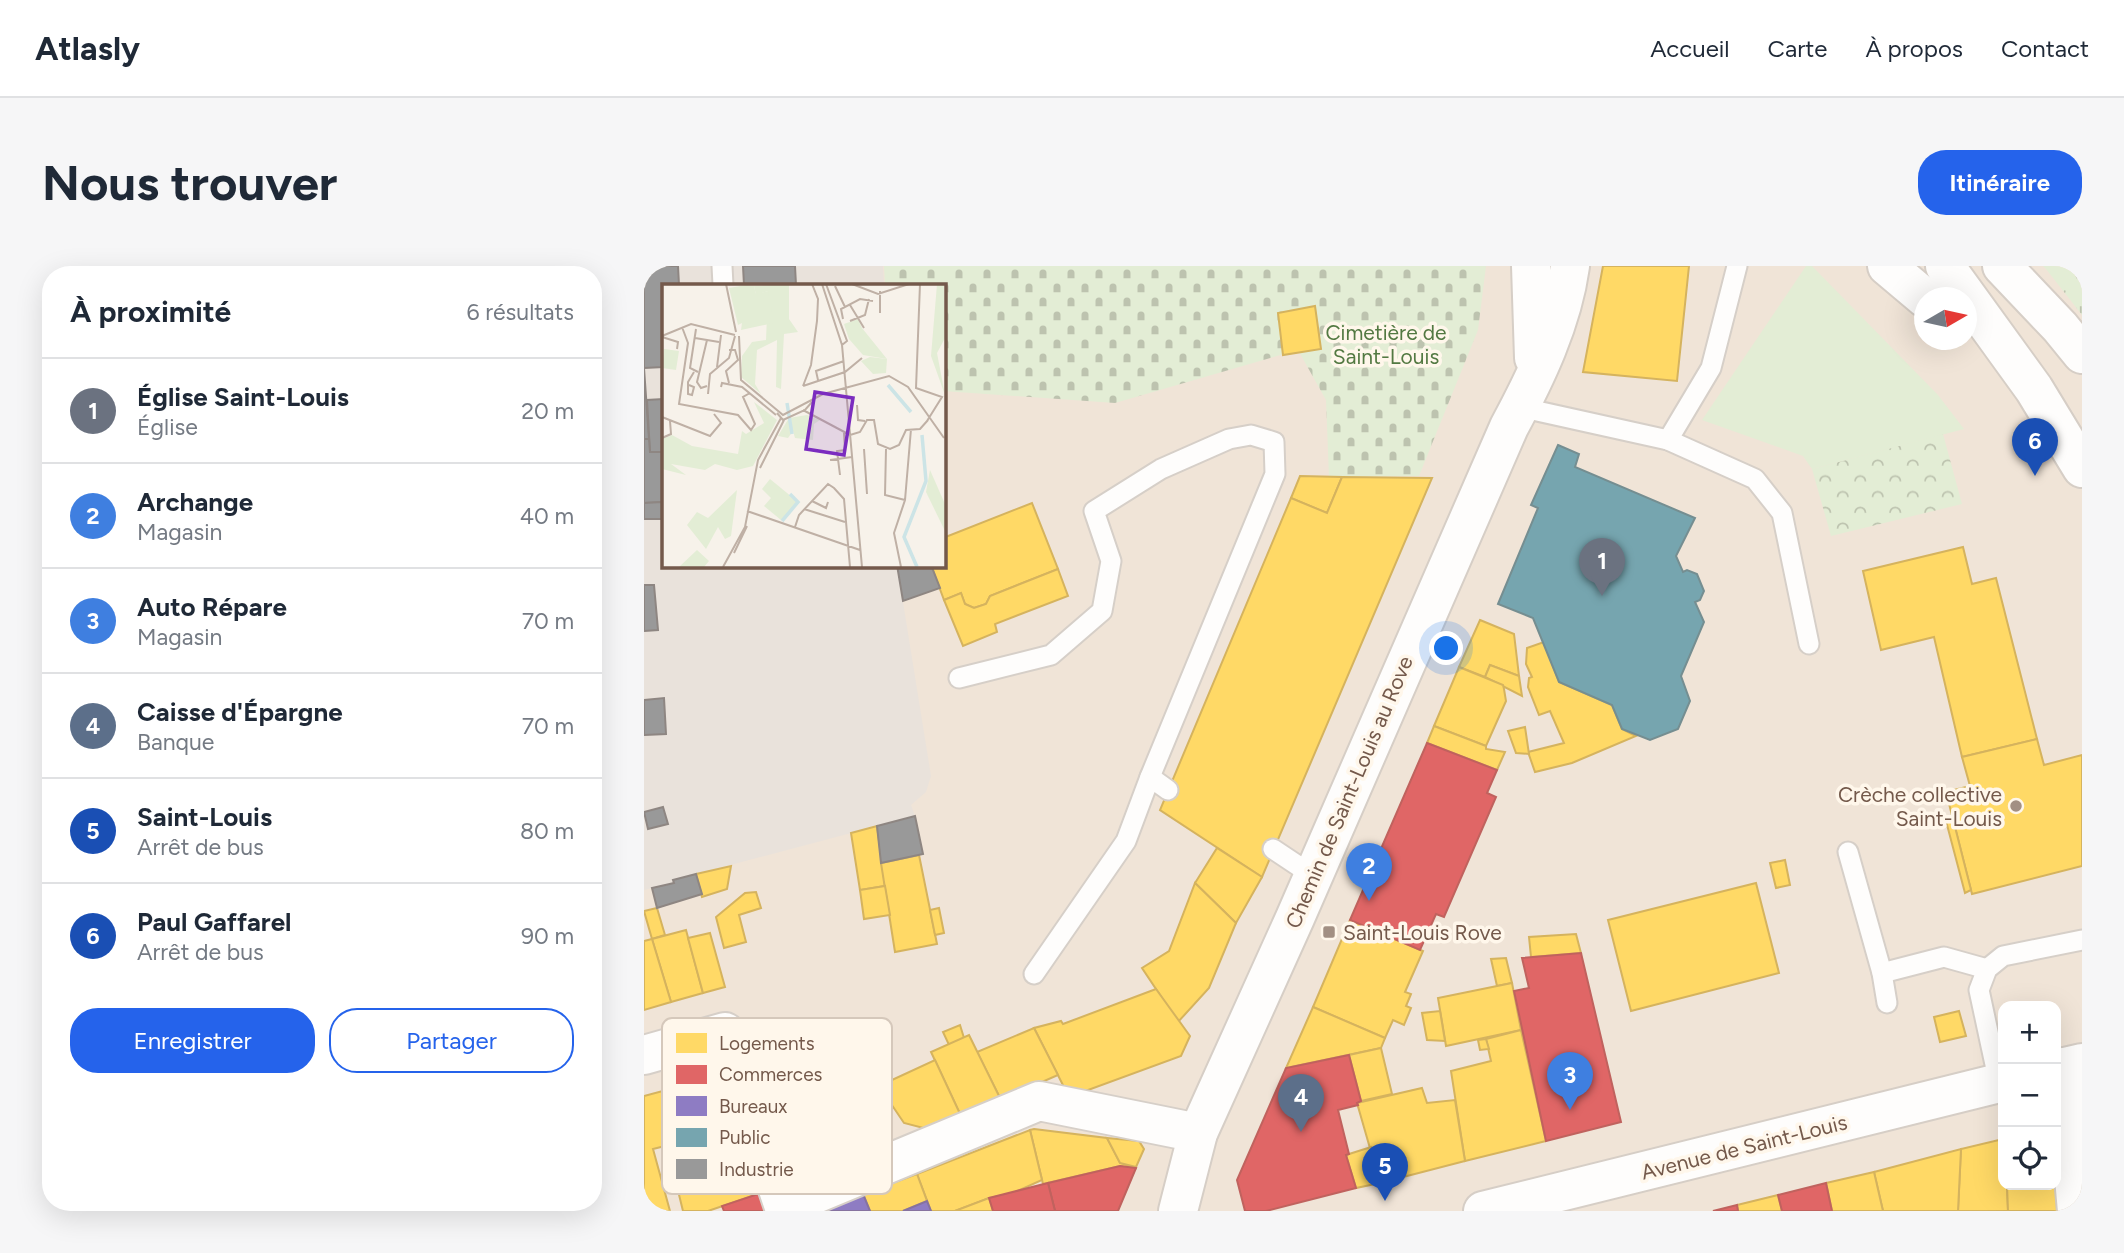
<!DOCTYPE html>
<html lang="fr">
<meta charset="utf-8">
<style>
:root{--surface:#fff;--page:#f6f6f7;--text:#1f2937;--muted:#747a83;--line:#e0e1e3;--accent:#2563eb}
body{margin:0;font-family:Figtree,sans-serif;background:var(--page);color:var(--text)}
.controls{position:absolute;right:21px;bottom:21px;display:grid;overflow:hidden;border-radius:14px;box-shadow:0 7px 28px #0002}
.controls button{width:63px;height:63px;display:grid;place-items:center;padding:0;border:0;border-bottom:2px solid var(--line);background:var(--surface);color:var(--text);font:35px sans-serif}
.compass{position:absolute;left:1270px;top:21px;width:63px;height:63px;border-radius:50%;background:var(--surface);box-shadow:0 7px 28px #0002;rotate:81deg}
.you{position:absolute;left:803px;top:383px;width:24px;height:24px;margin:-18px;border:5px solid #fff;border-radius:50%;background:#1a73e8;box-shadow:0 0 0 10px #1a73e833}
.badge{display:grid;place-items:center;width:46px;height:46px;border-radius:50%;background:var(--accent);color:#fff;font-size:23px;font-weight:700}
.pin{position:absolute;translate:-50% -58px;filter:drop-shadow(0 2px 4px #0008)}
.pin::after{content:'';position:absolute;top:37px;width:24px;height:21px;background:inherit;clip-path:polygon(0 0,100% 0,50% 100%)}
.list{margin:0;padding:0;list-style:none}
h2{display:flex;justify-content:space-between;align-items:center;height:91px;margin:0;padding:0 28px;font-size:30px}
h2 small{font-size:23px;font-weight:400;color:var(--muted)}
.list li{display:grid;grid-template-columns:46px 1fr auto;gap:21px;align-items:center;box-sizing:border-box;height:105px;padding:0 28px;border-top:2px solid var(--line)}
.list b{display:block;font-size:26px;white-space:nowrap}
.list p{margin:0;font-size:23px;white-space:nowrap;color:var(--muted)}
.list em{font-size:23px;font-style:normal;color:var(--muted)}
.actions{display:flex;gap:14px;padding:21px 28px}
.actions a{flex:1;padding:16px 0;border:2px solid var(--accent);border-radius:28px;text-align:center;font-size:24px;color:var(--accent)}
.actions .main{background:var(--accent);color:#fff}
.icon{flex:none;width:38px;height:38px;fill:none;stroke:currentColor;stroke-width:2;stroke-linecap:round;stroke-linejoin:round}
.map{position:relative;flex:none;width:1438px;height:945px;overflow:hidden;border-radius:28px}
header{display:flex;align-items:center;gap:42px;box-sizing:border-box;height:98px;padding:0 35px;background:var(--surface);border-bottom:2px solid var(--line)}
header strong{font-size:33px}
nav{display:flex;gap:38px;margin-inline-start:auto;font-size:24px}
.intro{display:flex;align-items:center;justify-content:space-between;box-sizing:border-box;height:168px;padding:0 42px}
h1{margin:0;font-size:49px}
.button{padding:18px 32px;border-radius:28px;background:var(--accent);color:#fff;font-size:24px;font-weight:700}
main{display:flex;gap:42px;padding:0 42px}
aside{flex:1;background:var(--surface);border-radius:28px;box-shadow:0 7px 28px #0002}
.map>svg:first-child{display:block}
</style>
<header>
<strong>Atlasly</strong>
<nav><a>Accueil</a><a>Carte</a><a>À propos</a><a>Contact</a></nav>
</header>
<div class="intro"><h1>Nous trouver</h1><a class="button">Itinéraire</a></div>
<main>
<aside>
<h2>À proximité<small>6 résultats</small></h2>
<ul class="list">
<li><span class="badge" style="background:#6b7280">1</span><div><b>Église Saint-Louis</b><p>Église</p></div><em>20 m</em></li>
<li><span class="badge" style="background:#3f7fe0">2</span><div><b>Archange</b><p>Magasin</p></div><em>40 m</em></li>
<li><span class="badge" style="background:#3f7fe0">3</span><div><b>Auto Répare</b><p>Magasin</p></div><em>70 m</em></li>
<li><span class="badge" style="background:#5c6f8a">4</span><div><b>Caisse d'Épargne</b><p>Banque</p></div><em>70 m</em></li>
<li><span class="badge" style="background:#1a4fb4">5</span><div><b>Saint-Louis</b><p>Arrêt de bus</p></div><em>80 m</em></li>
<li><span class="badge" style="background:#1a4fb4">6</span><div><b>Paul Gaffarel</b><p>Arrêt de bus</p></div><em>90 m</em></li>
</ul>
<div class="actions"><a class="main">Enregistrer</a><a>Partager</a></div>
</aside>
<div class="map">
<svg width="1438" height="945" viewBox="0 0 1438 945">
<defs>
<pattern id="grass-tufts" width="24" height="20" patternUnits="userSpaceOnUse" patternTransform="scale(1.75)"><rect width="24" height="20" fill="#e3edd5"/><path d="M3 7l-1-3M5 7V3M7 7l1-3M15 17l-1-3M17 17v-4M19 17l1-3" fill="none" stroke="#bdc3af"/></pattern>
<pattern id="cemetery-stones" width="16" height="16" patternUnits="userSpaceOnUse" patternTransform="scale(1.75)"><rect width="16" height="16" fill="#e3edd5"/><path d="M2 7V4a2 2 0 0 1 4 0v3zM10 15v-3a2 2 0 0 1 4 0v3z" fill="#bdc3af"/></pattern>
<pattern id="park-crowns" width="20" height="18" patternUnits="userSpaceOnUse" patternTransform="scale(1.75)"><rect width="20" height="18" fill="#e3edd5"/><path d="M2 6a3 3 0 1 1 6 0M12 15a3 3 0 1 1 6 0" fill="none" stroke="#bdc3af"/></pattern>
</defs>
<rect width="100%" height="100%" fill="#f7f2ea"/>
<path fill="#f0e4d7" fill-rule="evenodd" d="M0 0H1438V945H0ZM19 19H299V299H19ZM1280 32H1322V74H1280ZM1359 740H1412V919H1359Z"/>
<path fill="#e9e2db" d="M0 0H239L240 19H19V299H253L287 510 282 526 267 539 271 550 30 614V617L0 624Z"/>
<path fill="url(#grass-tufts)" d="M1399 0H1438V49L1402 3Z"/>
<path fill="url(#cemetery-stones)" d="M240 0H842L834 64 775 210 685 211 682 134 654 84 471 137 299 125V19H241Z"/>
<path fill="url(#park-crowns)" d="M1299 168 1318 238 1187 270 1168 203Z"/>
<path fill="#e3edd5" d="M1162 0H1168L1294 129 1320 163 1168 203 1159 190 1058 154Z"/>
<g fill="#ffd966" stroke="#d5b35e" stroke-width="2">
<path d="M959 0H1045L1033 115 939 106Z"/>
<path d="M671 40 677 83 639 89 634 47Z"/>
<path d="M656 210 698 211 683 247 647 232Z"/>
<path d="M698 211 788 212 618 611 516 544 647 232 683 247Z"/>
<path d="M388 237 414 303 346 330 342 338 330 342 321 338 317 327 300 334 287 299H299V276L301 275 299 272Z"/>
<path d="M1319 281 1328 318 1352 312 1393 473 1318 491 1290 371 1237 384 1219 305Z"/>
<path d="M414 303 424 330 351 358 353 366 319 380 300 334 317 327 321 338 330 342 342 338 346 330Z"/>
<path d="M836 354 870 368 875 410 846 399 841 411 815 401Z"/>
<path d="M900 376 915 416 968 439 978 463 992 470 928 497 891 506 884 486 920 477 906 445 895 449 884 421 885 412 888 411 882 398 883 382Z"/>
<path d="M846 399 875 410 878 430 841 411Z"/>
<path d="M815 401 859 419 860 423 862 435 842 480 790 460Z"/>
<path d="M790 460 842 480V483L861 486 853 504 783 477Z"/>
<path d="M881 461 885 488 872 487 864 465Z"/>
<path d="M1393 473 1400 499 1438 489V600L1328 628 1302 526 1326 520 1318 491Z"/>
<path d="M1309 553 1327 624 1321 627 1302 555Z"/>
<path d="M233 560 241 620 216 624 207 567Z"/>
<path d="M573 582 618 611 592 657 551 617Z"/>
<path d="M275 589 293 678 251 686 237 597Z"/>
<path d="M1141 594 1146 619 1132 622 1126 597Z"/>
<path d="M87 600 83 623 58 631 52 608Z"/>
<path d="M551 617 592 657 565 722 534 756 498 702 525 685Z"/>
<path d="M1112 617 1135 707 987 745 964 654Z"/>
<path d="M241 620 246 649 220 653 216 624Z"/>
<path d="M112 626 117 642 95 649 102 676 80 682 72 651 101 627Z"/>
<path d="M13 642 21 669 8 673 0 645Z"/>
<path d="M295 642 300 667 291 669 286 644Z"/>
<path d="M706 654 779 685 761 726 767 728 762 740 767 742 760 759 749 754 741 772 669 741Z"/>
<path d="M42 664 59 727 27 736 8 673Z"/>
<path d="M66 667 81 721 59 727 44 672Z"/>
<path d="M932 668 937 687 887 691 885 671Z"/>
<path d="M8 673 27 736 0 744V675Z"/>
<path d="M862 692 868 717 853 720 847 693Z"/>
<path d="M868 717 877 764 802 780 794 732Z"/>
<path d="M512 723 546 770 537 790 425 831 390 762 417 755 419 758Z"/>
<path d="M669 741 741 772 737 782 642 802Z"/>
<path d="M796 745 801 775 783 774 778 747Z"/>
<path d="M1315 745 1322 770 1296 776 1290 751Z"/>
<path d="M316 759 320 772 305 779 299 766Z"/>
<path d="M390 762 414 809 357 834 333 786Z"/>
<path d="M877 764 902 875 821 895 807 805 847 795 842 773Z"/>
<path d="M325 769 357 834 317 850 287 786Z"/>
<path d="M842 773 845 783 836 784 834 774Z"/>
<path d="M737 782 748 828 717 835 705 789Z"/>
<path d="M291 794 317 850 287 864 260 857 235 820Z"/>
<path d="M82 808 98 864 43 881 41 875 9 883 26 945H0V830Z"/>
<path d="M778 822 783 837 811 834 821 895 736 917 713 837Z"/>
<path d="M390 863 463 872 476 897 492 901V902L476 900 399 918 386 864Z"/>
<path d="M386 864 398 914 369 927 345 932 311 945H287L273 908Z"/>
<path d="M463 872 495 875 500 883 492 901 476 897Z"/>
<path d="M1359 873V919H1363L1364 945H1314L1317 883Z"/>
<path d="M102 879 117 927 64 945H39L26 892Z"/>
<path d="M727 881 736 917 712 922 702 889Z"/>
<path d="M1317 883 1314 945H1239L1230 906Z"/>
<path d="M1230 906 1239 945H1188L1182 917Z"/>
<path d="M273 908 283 935 259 945H226L219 928Z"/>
<path d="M1412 916 1413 945H1364L1363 919H1412Z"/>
<path d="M1134 929 1138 945H1094L1093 939Z"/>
<path d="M345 932 349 945H311Z"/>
</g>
<g fill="#e06666" stroke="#c0625e" stroke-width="2">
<path d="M783 477 853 504 843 527 852 531 800 651 792 648 776 684 706 654Z"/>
<path d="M937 687 977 856 902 875 870 725 885 722 878 692Z"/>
<path d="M705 789 717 835 713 837 714 839 694 844 705 888 702 889 712 922 622 945H601L593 914 642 802Z"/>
<path d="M476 900 492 902 474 945H411L404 917Z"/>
<path d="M404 917 411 945H349L345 932Z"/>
<path d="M1182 917 1188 945H1138L1134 929Z"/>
<path d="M117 927 123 945H80L78 940Z"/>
<path d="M1093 939 1094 945H1069Z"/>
</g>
<g fill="#8e7cc3" stroke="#86729f" stroke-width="2">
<path d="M219 928 226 945H184L182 942Z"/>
<path d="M283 935 287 945H259Z"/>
</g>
<path fill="#76a5af" stroke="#758e91" stroke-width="2" d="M914 179 935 188 931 201 1051 252 1032 290 1039 306 1043 304 1053 308 1060 325 1056 334 1051 336 1060 356 1037 410 1046 435 1034 463 1006 474 978 463 968 439 915 416 889 352 854 338 894 242 887 239Z"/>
<g fill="#999" stroke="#8e8682" stroke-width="2">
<path d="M0 0H34L35 19H19V101L0 102Z"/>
<path d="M99 0H151L152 19H100Z"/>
<path d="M0 102 5 173H0Z"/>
<path d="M19 133V186H6L3 134Z"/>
<path d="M0 173H5L6 186H19V247L18 236 0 237Z"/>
<path d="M18 236 19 253H0V237Z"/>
<path d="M253 299H287L296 322 259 335Z"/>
<path d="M0 319H10L14 364 0 365Z"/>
<path d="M20 432 22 468 0 469V434Z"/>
<path d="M19 541 24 558 4 563 0 546Z"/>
<path d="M271 550 279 588 237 597 233 560Z"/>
<path d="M52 608 58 628 13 642 8 622 30 617 29 614Z"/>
</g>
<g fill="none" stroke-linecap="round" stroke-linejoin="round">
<defs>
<g id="lane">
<path d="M78 0 79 19"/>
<path d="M875 141 1024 174 1111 213 1138 247 1165 378"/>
<path d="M1024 174 1067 102 1093 0"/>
<path d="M315 412 407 389 458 345 467 295 450 245 517 203 585 173 607 169 630 176 631 208 506 511"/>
<path d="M629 583 668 609"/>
<path d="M1204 586 1238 707 1243 737"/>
<path d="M1238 707 1300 691 1343 703"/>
<path d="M390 708 482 575 506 511 524 524"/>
<path d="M1355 817 1335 724 1343 703 1359 690 1438 674"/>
</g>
<g id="street">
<path d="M0 789 81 766 140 941 395 835 554 867"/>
<path d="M1420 801 1433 945"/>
</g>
<g id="secondary">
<path d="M887 0 890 92"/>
<path d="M1243 0 1281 32"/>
<path d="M1301 0 1390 123 1438 202"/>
<path d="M1358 0 1416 61 1438 88"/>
<path d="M1412 803 1438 797"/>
<path d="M534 945 554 867 651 652 865 161C892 111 918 57 926 0"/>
<path d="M839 945 1359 816"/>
</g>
</defs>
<use href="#lane" stroke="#d6cfc8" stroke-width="23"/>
<use href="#street" stroke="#d6cfc8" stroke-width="42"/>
<use href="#secondary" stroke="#d6cec6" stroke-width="42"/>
<use href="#lane" stroke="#fefdfc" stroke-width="19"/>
<use href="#street" stroke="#fefdfc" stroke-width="38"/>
<use href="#secondary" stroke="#fefdfc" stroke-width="38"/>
</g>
<g fill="#a28f83" stroke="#fff7eb" stroke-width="2.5">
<circle cx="1372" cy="540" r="7"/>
<rect x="678" y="659" width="14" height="14" rx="3.5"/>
</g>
<g text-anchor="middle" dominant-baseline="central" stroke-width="7" stroke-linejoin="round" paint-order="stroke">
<g font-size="21" fill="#537942" stroke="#fff7eb">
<text x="742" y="66">Cimetière de<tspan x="742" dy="24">Saint-Louis</tspan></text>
</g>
<g font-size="21" fill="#74594b" stroke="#fff7eb">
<text transform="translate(705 526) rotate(-67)">Chemin de Saint-Louis au Rove</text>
<text transform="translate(1100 881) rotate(-14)">Avenue de Saint-Louis</text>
</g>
<g font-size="21" fill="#74594b" stroke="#fff7eb" text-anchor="end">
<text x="1358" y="528">Crèche collective<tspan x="1358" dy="24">Saint-Louis</tspan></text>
<text x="699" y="666" text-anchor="start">Saint-Louis Rove</text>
</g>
</g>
<g transform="translate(18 18)">
<rect width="284" height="284" fill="#f7f2ea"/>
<path d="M127 0V35L136 48 122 50 119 105 114 103 115 56 95 66 93 100 99 110 79 93 80 72 90 58 104 56 106 7 94 11 92 2ZM208 73 225 75 224 89 211 90 199 77Z" fill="#e3edd5"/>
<path d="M275 0H282L283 54 275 69 283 111 269 72ZM196 35 200 44 225 75 201 71 187 55 182 40ZM35 266 47 277 42 283H17Z" fill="#e3edd5"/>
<path d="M145 131 158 136 152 140 151 156 133 154 131 147 126 154 116 152 127 134Z" fill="#e3edd5"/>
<path d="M92 118 115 136 91 182 75 186 53 180 43 186 9 180 24 191 0 185V155L10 151 30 162 76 170 80 147 84 150 102 139Z" fill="#e3edd5"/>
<path d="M268 186 283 220V247L264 208Z" fill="#e3edd5"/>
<path d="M84 1 92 2 94 10 106 7 112 39 79 46 80 39 76 41 67 4ZM2 65 17 67 14 86 0 84ZM108 195 136 218 119 236 102 222 109 214 100 205ZM75 206 69 252 63 255 56 243 44 265 25 241 35 228 46 234Z" fill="#e3edd5"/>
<path fill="none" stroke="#cce4e6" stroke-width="3.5" d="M226 101 249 128M125 119 130 150M120 237 136 218 128 210M255 283 242 253 264 197 260 151"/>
<path fill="none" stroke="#bfb0a5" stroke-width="2" d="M64 0 74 48M160 0 180 61 200 283M164 0 185 57 180 61M190 0 216 10 247 0M258 0 254 104 280 113 265 137M173 2 183 23M218 7V29M188 21 202 44M181 35 179 25 198 15 211 17M188 37 203 31 207 15M20 43 26 59 17 120 76 131 89 146 93 140 81 113 88 109M34 45 28 84 36 88M0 52 29 40 73 51M77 52 79 96 121 131 161 110 227 92 246 103 282 154M0 53 16 58 15 65M33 54 57 58M67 66H73L76 76 64 87 67 99M55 83 59 51M156 96 154 87 182 77M27 101 32 103 30 111 26 110V98L32 88M45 102 39 104 35 98 45 56M141 102 149 81 155 37 156 15 150 0M141 102 183 88 200 74M59 103 60 99 80 103 114 131M46 110 48 90 67 74 73 52M195 121 196 136 203 137M141 126 188 151M115 129 121 136 143 126 150 118M0 133 48 152 59 139 52 130M188 151 198 148 205 136H212L216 160 228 165 237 161 244 146 258 145 266 136M0 154 9 150 8 137M202 165 205 210M224 165 223 211 243 216M168 176 190 173M98 184 122 136M178 191 175 167 183 166 182 149M150 217 164 224 166 218M142 225 183 238M85 227 198 266M133 243 137 231 166 200 172 204 182 215 188 283M72 269 85 242M61 283 83 243 96 176 119 134M239 283 232 249 243 216 249 145"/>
<path fill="#7b2cbf" fill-opacity="0.15" stroke="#7b2cbf" stroke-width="3.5" d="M153 108 191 114 182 171 144 165Z"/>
<rect width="284" height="284" fill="none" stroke="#74594b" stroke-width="3.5"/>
</g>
<rect x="18" y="752" width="230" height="176" rx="10" fill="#fff7eb" stroke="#d5c8bb" stroke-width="2"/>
<rect x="32" y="767" width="31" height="20" fill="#ffd966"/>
<rect x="32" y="799" width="31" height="19" fill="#e06666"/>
<rect x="32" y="830" width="31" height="20" fill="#8e7cc3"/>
<rect x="32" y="862" width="31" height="19" fill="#76a5af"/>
<rect x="32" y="893" width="31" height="20" fill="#999"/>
<g font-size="19" fill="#74594b">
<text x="75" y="784">Logements</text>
<text x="75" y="815">Commerces</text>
<text x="75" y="847">Bureaux</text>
<text x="75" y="878">Public</text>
<text x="75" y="910">Industrie</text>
</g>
</svg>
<div class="controls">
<button>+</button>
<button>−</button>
<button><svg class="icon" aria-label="locate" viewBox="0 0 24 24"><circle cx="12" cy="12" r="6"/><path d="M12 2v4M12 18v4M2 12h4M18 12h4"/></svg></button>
</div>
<svg class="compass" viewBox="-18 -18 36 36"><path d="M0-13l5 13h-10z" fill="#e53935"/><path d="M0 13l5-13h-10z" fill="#747a83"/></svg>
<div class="you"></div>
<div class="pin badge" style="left:958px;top:330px;background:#6b7280">1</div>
<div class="pin badge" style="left:725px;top:635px;background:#3f7fe0">2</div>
<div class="pin badge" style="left:926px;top:844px;background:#3f7fe0">3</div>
<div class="pin badge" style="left:657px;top:866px;background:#5c6f8a">4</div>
<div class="pin badge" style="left:741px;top:935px;background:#1a4fb4">5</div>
<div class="pin badge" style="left:1391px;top:210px;background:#1a4fb4">6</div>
</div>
</main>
